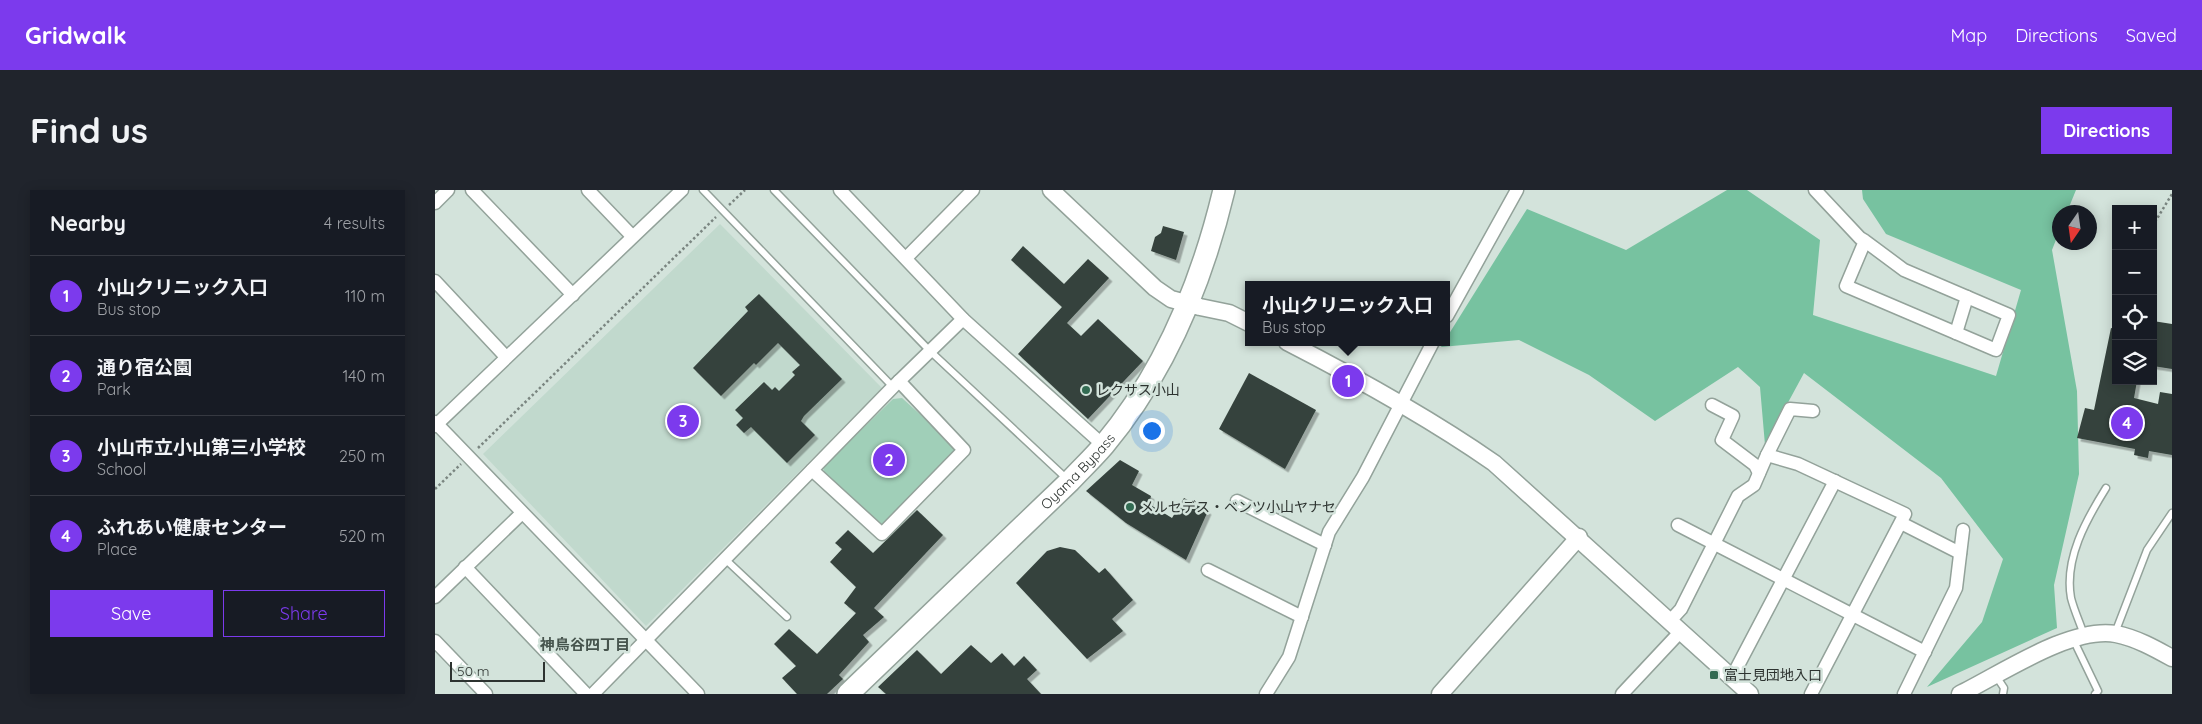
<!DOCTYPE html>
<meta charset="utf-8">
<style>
:root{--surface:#171b24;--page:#20242c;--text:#f1f3f6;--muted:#9ea1a6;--line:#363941;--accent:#7c3aed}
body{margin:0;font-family:Quicksand,"Noto Sans JP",sans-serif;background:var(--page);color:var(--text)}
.controls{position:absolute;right:15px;top:15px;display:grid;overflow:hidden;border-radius:0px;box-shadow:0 2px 12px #0003}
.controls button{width:45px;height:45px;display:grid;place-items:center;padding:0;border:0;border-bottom:1px solid var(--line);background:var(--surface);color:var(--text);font:25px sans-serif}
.compass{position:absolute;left:1617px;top:15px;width:45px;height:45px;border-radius:50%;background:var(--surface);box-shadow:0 2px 12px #0003;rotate:193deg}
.scale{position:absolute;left:15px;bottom:12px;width:95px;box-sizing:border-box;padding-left:5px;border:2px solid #2d3330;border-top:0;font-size:14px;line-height:18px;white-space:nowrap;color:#2d3330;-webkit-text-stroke:4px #d3e3db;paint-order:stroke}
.you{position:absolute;left:716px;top:240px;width:18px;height:18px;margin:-12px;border:4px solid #fff;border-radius:50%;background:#1a73e8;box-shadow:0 0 0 8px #1a73e833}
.badge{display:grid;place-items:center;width:32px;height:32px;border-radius:50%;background:var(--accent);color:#fff;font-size:16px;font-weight:700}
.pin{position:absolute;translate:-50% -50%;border:2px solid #fff;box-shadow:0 1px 5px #0006}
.popup{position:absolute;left:810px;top:91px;width:205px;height:65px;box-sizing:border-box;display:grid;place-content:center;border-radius:0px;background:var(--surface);filter:drop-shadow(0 1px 4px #0005);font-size:16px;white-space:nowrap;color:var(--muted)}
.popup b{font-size:19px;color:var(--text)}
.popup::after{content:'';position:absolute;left:50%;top:100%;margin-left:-10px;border:10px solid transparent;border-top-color:var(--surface)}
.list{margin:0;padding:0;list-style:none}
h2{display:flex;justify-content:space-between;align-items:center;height:65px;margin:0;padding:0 20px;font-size:21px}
h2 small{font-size:16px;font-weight:400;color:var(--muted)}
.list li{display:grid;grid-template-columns:32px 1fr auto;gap:15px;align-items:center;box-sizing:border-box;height:80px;padding:0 20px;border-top:1px solid var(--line)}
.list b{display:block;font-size:19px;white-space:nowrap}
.list p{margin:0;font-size:16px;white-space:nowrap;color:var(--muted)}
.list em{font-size:16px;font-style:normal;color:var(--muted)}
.actions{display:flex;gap:10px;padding:15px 20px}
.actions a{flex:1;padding:11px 0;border:1px solid var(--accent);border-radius:0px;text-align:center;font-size:18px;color:var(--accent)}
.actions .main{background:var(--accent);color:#fff}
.icon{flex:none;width:28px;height:28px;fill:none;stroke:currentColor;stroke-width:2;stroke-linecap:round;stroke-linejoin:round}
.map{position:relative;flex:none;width:1737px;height:504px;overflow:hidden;border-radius:0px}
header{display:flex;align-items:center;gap:30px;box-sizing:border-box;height:70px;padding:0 25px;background:var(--accent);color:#fff}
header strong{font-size:24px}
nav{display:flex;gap:28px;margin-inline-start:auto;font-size:18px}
.intro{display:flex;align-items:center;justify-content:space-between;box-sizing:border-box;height:120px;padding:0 30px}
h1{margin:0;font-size:35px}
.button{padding:12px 22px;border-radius:0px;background:var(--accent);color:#fff;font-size:18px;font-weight:700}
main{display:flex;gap:30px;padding:0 30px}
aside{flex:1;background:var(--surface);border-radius:0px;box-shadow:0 2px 12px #0003}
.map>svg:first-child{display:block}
</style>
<header>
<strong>Gridwalk</strong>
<nav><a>Map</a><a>Directions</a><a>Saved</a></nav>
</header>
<div class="intro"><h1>Find us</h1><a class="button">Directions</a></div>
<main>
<aside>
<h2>Nearby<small>4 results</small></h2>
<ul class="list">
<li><span class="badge">1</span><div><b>小山クリニック入口</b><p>Bus stop</p></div><em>110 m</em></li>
<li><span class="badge">2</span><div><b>通り宿公園</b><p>Park</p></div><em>140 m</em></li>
<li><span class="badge">3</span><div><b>小山市立小山第三小学校</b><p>School</p></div><em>250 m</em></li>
<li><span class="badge">4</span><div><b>ふれあい健康センター</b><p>Place</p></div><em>520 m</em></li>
</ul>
<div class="actions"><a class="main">Save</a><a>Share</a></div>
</aside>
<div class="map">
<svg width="1737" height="504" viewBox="0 0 1737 504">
<defs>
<filter id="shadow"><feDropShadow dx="3.5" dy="3.5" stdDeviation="0" flood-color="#0004"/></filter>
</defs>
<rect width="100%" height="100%" fill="#d3e3db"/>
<path fill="#c1d9cd" d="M285 34 447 198 211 436 48 264Z"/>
<path fill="#a0cfb8" d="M467 208 519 255V263L451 336 443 337 390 288 388 277 458 209Z"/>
<path fill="#77c2a0" d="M1292 0H1312L1385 50 1378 125 1561 186 1586 100 1451 44 1428 9 1427 0H1641L1632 22H1624V42L1617 60 1642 201 1644 284 1619 395 1622 438 1492 497 1547 432 1568 369 1506 288 1369 183 1330 255 1325 197 1303 177 1220 231 1154 185 1084 150 1006 157 1009 152H1012V147L1092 19 1191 60Z"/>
<g fill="#36433d" filter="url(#shadow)">
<path d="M728 36 749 42 741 70 716 61 720 47 726 43Z"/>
<path d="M588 56 629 94 653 69 674 88 632 133 646 146 663 129 708 171 653 229 583 164 627 117 576 70Z"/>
<path d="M324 104 407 189 369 226 366 231 380 245 352 273 316 237 309 243 301 235 308 228 300 220 329 192 337 200 340 197 344 201 360 185 357 182 365 175 343 153 321 175 319 173 286 206 258 178 313 121 310 117Z"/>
<path d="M1718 131 1737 134V179L1718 176Z"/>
<path d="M1676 138 1681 139V191H1702L1699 208 1723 214 1725 202 1737 204V265L1714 261 1713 268 1699 265 1700 259 1642 248 1650 218 1659 220Z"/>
<path d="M814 183 881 220 850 279 784 239Z"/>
<path d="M685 270 704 281 697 295 716 306 714 314 737 328 749 308 773 321 751 370 691 333 651 301Z"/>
<path d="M482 320 508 345 439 418 449 427 428 445 434 452 404 485 408 489 392 504H362L347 488 361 476 339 454 354 439 382 464 421 423 409 413 421 397 395 372 407 359 400 353 413 340 438 363Z"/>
<path d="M625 357 640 360 664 383 670 378 698 410 677 429 688 441 652 469 581 393 612 361Z"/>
<path d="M536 455 556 473 567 463 579 476 589 466 602 480 592 489 606 504H451L443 497 482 460 506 484Z"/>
</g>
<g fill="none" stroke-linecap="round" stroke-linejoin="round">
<defs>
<g id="service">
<path d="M268 0 458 197"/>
<path d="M339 0 495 161 632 289"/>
<path d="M290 369 352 427"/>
<path d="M1680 443 1712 360 1737 323"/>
<path d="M1649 445C1645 433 1639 420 1636 408 1629 369 1651 330 1671 298"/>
<path d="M1638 449 1663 501 1660 504"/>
<path d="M1561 486 1569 498 1568 504"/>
</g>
<g id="minor">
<path d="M37 0 138 105"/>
<path d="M153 0 197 46"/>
<path d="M405 0 528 129 668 255"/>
<path d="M1380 0 1425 48 1430 51 1469 80 1574 125 1561 160 1411 96 1430 51"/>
<path d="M0 13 13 0"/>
<path d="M471 68 538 0"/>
<path d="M0 91 71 167"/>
<path d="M1012 126 1082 0"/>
<path d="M1521 143 1532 107"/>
<path d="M1277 215 1298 226 1287 250 1320 275 1324 283"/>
<path d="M0 232 263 504"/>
<path d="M0 236 247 0"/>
<path d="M1332 265 1355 219 1378 221"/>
<path d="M377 280 447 344 529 260 464 191"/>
<path d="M802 311 890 355"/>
<path d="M1466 333 1525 363"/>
<path d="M1243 335 1490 462"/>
<path d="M30 377 151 504"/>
<path d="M773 380 867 427"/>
<path d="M0 407 87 323"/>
<path d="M1235 431 1246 419 1303 306 1319 295 1332 265 1363 274 1470 324 1376 504"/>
<path d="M0 451 51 504"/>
<path d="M1297 487 1400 291"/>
<path d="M158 504 458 197 528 129"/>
<path d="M831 504 854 467 894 342 928 287 998 152"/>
<path d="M1187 504 1246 441"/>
<path d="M1469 504 1521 398 1528 340"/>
</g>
<g id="tertiary">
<path d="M616 0 720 98 736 109 765 117 794 123 814 133"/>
<path d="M852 152C924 189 993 227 1059 273L1315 504"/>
<path d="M1005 504 1144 347"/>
<path d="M1525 504C1566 484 1636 436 1681 444 1701 448 1719 458 1737 468"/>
</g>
<g id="trunk">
<path id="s1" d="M413 504 635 291C646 279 658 268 669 255 730 182 767 92 789 0"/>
</g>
</defs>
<use href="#service" stroke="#93a29a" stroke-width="9"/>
<use href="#minor" stroke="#93a29a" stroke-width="15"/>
<use href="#tertiary" stroke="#93a29a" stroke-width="19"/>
<use href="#trunk" stroke="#93a29a" stroke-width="24"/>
<g stroke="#7a8580" stroke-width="2.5" stroke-dasharray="2.5 2.5" stroke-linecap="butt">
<path d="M294 15 310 0"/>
<path d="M1720 32 1737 4"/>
<path d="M43 258 281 27"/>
<path d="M0 299 26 274"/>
</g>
<use href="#service" stroke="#fff" stroke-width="6"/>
<use href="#minor" stroke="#fff" stroke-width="12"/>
<use href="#tertiary" stroke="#fff" stroke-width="16"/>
<use href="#trunk" stroke="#fff" stroke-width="21"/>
</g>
<g fill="#326b52" stroke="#d3e3db" stroke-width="2">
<circle cx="651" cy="200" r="5"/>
<circle cx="695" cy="317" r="5"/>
<rect x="1274" y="480" width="10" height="10" rx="2.5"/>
</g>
<g text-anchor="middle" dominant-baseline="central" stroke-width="5" stroke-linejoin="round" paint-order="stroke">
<g font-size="14" fill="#2d3330" stroke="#d3e3db" text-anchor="start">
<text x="661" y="200">レクサス小山</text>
<text x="705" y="317">メルセデス・ベンツ小山ヤナセ</text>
<text x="1289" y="485">富士見団地入口</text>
</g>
<g font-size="14" fill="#2d3330" stroke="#d3e3db">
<text stroke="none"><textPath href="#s1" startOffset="320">Oyama Bypass</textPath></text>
</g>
<g font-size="15" font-weight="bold" fill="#46544d" stroke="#d3e3db">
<text x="150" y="454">神鳥谷四丁目</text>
</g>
</g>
</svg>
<div class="controls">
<button>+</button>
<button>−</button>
<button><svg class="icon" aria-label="locate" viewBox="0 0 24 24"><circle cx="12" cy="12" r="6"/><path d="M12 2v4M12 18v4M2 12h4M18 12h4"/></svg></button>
<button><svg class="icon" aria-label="layers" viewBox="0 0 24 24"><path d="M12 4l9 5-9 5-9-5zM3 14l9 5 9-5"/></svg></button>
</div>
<svg class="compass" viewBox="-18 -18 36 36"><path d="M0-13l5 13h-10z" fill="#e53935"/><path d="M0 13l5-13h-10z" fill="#9ea1a6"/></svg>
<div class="scale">50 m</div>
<div class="you"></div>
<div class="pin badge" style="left:913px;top:191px">1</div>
<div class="popup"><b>小山クリニック入口</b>Bus stop</div>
<div class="pin badge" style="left:454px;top:270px">2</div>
<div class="pin badge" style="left:248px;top:231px">3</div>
<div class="pin badge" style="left:1692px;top:233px">4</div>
</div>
</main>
